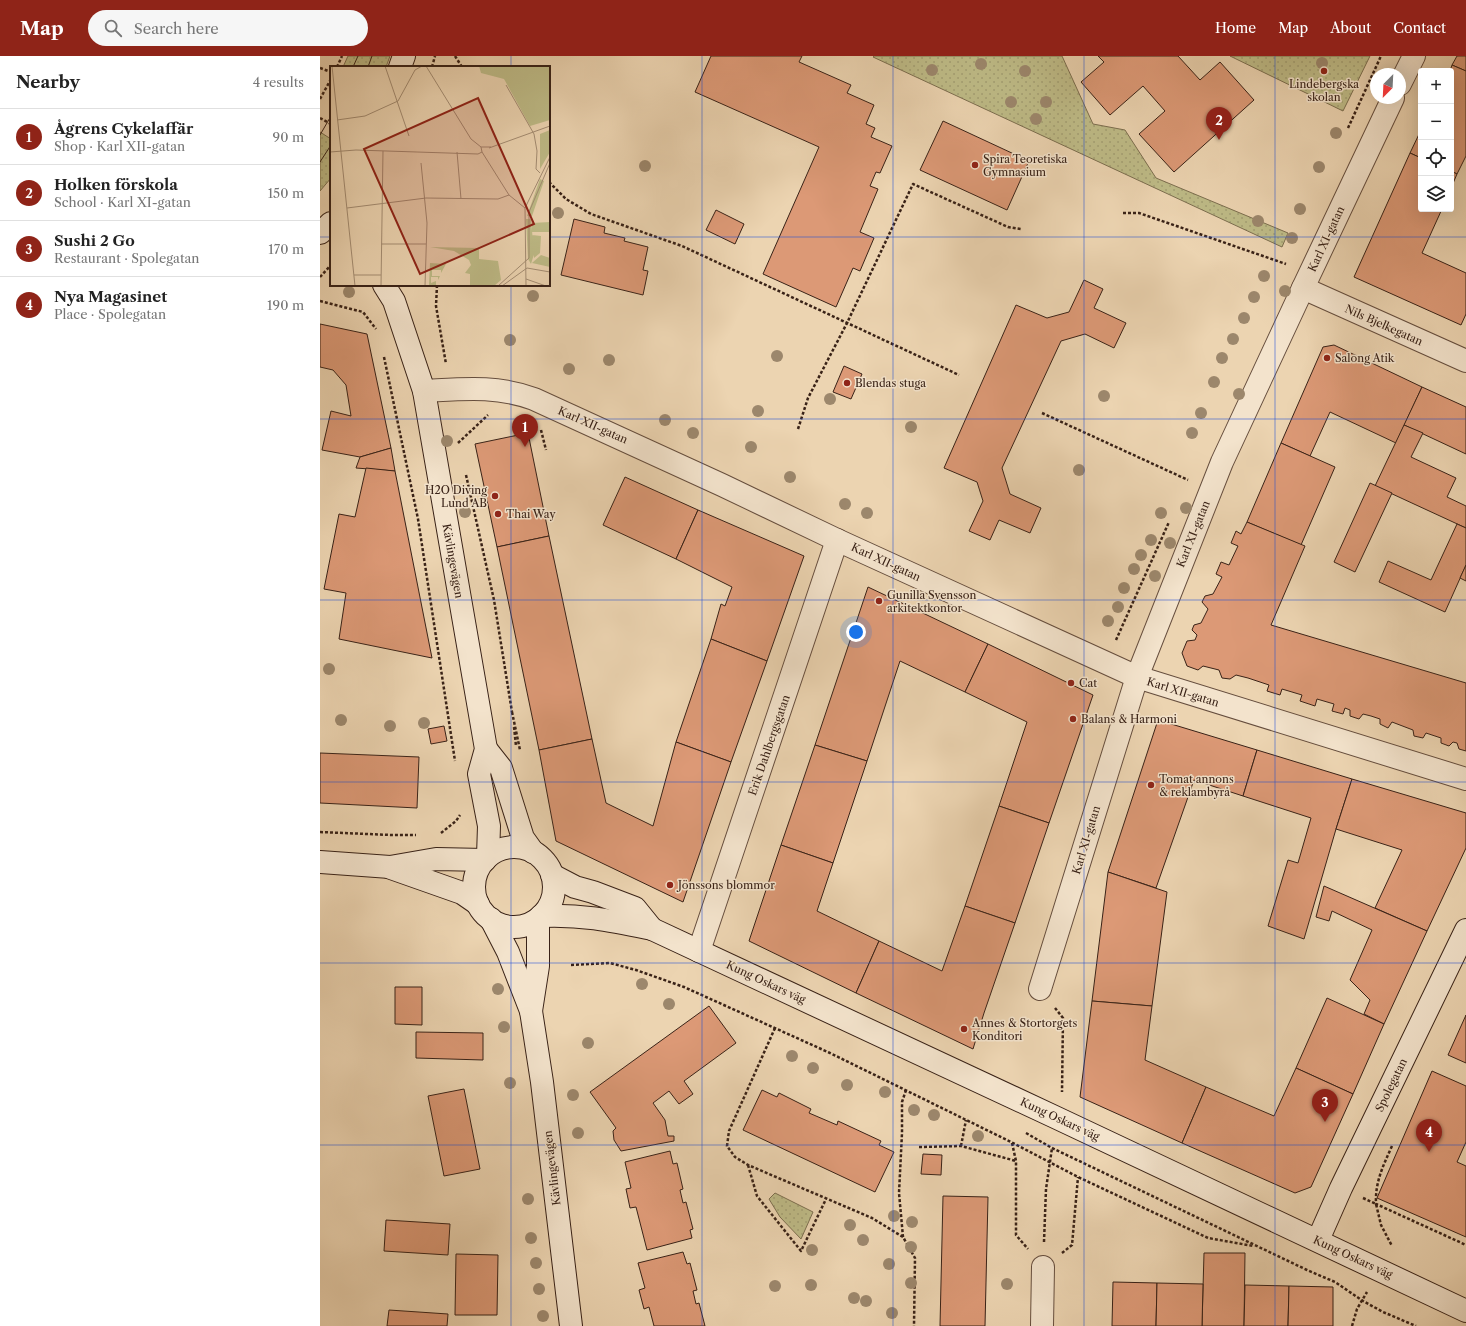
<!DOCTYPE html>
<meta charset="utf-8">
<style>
:root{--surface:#fff;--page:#f6f6f6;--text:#222;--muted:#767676;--line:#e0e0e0;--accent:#8f2418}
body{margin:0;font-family:"Libre Caslon Text",serif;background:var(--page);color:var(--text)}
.controls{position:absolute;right:12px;top:12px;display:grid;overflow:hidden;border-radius:4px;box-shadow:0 4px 16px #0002}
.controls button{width:36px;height:36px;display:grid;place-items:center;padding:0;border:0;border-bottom:1px solid var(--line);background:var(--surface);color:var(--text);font:20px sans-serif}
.compass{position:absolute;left:1050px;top:12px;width:36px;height:36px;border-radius:50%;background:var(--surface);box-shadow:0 4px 16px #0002;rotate:204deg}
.you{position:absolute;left:536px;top:576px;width:14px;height:14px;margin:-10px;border:3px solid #fff;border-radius:50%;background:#1a73e8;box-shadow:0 0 0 6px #1a73e833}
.badge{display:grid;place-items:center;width:26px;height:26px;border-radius:50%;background:var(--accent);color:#fff;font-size:13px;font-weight:700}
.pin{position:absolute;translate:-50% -33px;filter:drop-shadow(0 1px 2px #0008)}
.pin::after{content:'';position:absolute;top:21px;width:14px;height:12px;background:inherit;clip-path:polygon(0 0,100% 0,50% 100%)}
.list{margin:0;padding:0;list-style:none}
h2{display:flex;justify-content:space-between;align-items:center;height:52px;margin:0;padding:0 16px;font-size:17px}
h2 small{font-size:13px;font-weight:400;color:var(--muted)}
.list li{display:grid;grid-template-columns:26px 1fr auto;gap:12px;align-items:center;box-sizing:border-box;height:56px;padding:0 16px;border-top:1px solid var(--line)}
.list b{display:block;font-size:15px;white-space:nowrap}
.list p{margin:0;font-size:13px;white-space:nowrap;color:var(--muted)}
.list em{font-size:13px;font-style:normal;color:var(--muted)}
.icon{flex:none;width:22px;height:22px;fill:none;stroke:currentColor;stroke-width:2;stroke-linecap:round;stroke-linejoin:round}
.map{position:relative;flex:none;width:1146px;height:1270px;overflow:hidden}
header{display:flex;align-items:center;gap:24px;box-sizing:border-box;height:56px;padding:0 20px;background:var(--accent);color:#fff}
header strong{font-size:19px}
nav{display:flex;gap:22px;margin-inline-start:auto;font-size:14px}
.search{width:280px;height:36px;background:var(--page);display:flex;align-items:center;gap:10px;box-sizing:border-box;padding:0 14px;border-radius:22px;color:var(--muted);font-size:15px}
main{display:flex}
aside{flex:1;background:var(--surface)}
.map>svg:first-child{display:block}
</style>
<header>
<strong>Map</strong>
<div class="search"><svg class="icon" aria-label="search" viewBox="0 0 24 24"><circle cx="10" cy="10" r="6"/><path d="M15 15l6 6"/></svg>Search here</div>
<nav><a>Home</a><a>Map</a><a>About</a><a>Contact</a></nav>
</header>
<main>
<aside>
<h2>Nearby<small>4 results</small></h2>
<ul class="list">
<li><span class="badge">1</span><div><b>Ågrens Cykelaffär</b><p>Shop · Karl XII-gatan</p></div><em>90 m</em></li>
<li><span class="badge">2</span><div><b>Holken förskola</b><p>School · Karl XI-gatan</p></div><em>150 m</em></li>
<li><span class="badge">3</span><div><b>Sushi 2 Go</b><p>Restaurant · Spolegatan</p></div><em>170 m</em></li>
<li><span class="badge">4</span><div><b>Nya Magasinet</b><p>Place · Spolegatan</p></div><em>190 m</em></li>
</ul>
</aside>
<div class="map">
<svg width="1146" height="1270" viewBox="0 0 1146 1270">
<defs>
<pattern id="grass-dots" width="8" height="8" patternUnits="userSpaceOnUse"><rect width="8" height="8" fill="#bebb87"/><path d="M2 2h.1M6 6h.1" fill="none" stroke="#a4a074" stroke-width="1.8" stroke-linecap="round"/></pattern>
</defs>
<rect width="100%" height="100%" fill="#ecd4b1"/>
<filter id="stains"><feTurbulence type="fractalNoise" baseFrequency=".005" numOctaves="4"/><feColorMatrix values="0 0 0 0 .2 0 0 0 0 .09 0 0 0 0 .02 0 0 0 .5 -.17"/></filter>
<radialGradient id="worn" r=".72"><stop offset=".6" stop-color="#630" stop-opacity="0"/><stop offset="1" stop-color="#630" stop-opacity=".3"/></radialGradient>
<g fill="url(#grass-dots)" stroke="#7c6e4f">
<path d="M28 0H70L66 11H23Z"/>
<path d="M554 0H742L773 68 805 74 836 122 968 177 962 191 553 1Z"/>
<path d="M910 0H1050L1023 55Z"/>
<path d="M0 76 11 83V122L0 135Z"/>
<path d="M455 1137 493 1156 481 1183 460 1161 449 1143Z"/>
</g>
<g fill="#dc9976" stroke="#392217">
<path d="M391 0H482L479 6 531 29 527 37 554 49 546 68 555 72 551 81 572 90 560 117 556 116 550 130 558 133 540 176 554 182 540 215 533 212 516 251 443 218 499 91 375 36Z"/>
<path d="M778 0H858L880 24 900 6 934 44 854 116 819 78 845 55 823 30 790 59 761 26 784 6Z"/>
<path d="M1137 0H1146V15L1132 9Z"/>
<path d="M1132 9 1146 15V100L1137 118 1131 115V15H1130Z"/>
<path d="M623 65 709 105 687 154 600 114Z"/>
<path d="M1101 74V102L1090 97Z"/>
<path d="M1090 97 1101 102V153H1122L1102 197 1146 217V258L1141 269 1034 221Z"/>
<path d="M1131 115 1137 118 1131 132Z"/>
<path d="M396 154 424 168 415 188 386 174Z"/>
<path d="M254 163 285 171 284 177 305 182 304 185 328 191 323 214 328 215 323 239 241 219Z"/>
<path d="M764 224 783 233 774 252 806 267 794 292 765 278 741 285 682 412 690 438 721 452 710 477 679 464 670 484 649 475 663 445 657 426 624 412 696 249 727 262 749 256Z"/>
<path d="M0 268 47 278 71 392 40 401 2 394 11 355 31 360 26 329 13 314 0 311Z"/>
<path d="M1014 289 1102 331 1076 387 1010 356 990 400 961 387 1003 291Z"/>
<path d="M524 310 542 318 531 343 513 336Z"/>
<path d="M1102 331 1146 351V398L1084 369Z"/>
<path d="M1084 369 1103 377 1091 401 1136 422 1127 441 1146 450V472L1055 430Z"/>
<path d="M208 377 229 480 177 491 155 388Z"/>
<path d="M961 387 1015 411 981 489 927 466Z"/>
<path d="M71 392 75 415 36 412 40 401Z"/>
<path d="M46 412 75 415 112 602 19 583 26 537 4 533 19 458 35 461Z"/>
<path d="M305 421 378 454 356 503 283 469Z"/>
<path d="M1050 427 1072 437 1035 516 1014 506Z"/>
<path d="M378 454 484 500 447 605 391 583 401 548 405 550 412 531 356 503Z"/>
<path d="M927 466 985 490 951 569 1146 627V695L1139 693 1137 687 1133 686 1129 690 1121 687V682L1106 677 1103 682 1094 680 1093 674 1072 666 1068 672 1060 668V663L1051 660 1043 658 1039 663 1030 660V654L1025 652 1023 658 1012 655 1014 648 997 643 995 650 980 645 982 639 962 633 960 639 947 635 949 629 928 622 916 619 910 623 902 622 899 614 883 610 878 614 867 610 862 597 867 585 875 584 877 579 872 574 874 569 881 567 888 553 882 546 885 540 893 538 902 521 896 518 901 506 909 509 918 490 911 487 916 475 921 478Z"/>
<path d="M1137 468 1146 472V509L1125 556 1059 526 1068 505 1111 524Z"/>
<path d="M229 480 272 683 219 694 177 491Z"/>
<path d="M1146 509V525L1140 522Z"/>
<path d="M548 531 668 588 645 636 580 605 547 705 495 689Z"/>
<path d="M391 583 447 605 411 706 356 686Z"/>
<path d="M668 588 773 639 729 767 679 750 707 666 645 636Z"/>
<path d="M838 664 937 694 923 740 874 724 836 832 788 816Z"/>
<path d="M124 670 127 685 111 688 108 673Z"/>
<path d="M272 683 286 747 333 770 356 686 411 706 363 846 236 785 219 694Z"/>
<path d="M495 689 547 705 513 807 461 789Z"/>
<path d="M937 694 1032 723 1016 773 984 883 948 870 968 804 978 807 991 762 923 740Z"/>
<path d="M0 697 99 701 97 752 0 747Z"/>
<path d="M1032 723 1146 757V792L1107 875 1055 852 1082 794 1016 773Z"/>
<path d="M679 750 729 767 695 867 645 850Z"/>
<path d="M461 789 513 807 497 855 559 885 536 937 429 885Z"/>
<path d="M788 816 847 836 832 950 772 945Z"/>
<path d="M1004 830 1107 875 1064 968 1044 958 1050 944 1030 924 1052 874 1012 855 1009 865 996 861Z"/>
<path d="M645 850 695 867 664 957 653 993 536 937 559 885 622 915Z"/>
<path d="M75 931H102V969L75 968Z"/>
<path d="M1007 942 1064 968 1033 1038 976 1012Z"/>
<path d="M772 945 832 950 825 1004 886 1031 862 1087 760 1041Z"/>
<path d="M389 950 416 987 364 1025 373 1038 359 1048 349 1035 333 1047 345 1064 348 1080H354V1085L301 1095 294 1084 293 1075 296 1072 270 1036Z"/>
<path d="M1146 959V1007L1128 999Z"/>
<path d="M96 976 163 977V1004L96 1002Z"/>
<path d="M976 1012 1033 1038 991 1131 975 1137 862 1087 886 1031 954 1060Z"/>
<path d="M1112 1015 1146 1030V1086L1137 1106 1146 1110V1181L1057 1142Z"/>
<path d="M144 1033 160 1113 124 1120 108 1040Z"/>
<path d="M442 1034 457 1041 459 1037 491 1053 489 1057 517 1069 518 1065 561 1085 559 1089 574 1096 555 1136 423 1074Z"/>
<path d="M350 1095 353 1108 357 1107 363 1133 360 1134 363 1147 366 1146 373 1173 370 1174 372 1182 327 1194 316 1151 310 1152 306 1133 311 1132 305 1106Z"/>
<path d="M603 1098 622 1099 621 1119 601 1118Z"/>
<path d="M623 1140 668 1141 665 1270H620Z"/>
<path d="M66 1164 130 1168 128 1199 64 1195Z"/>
<path d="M363 1196 367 1208 370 1207 377 1234 373 1235 376 1248 379 1247 385 1270H334L329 1251 324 1253 319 1234 325 1232 318 1207Z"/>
<path d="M884 1197H925L924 1270H882Z"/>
<path d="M136 1198 178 1199 177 1259H135Z"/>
<path d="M793 1226 837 1227 836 1270H792Z"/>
<path d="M837 1227 883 1228 882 1270H836Z"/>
<path d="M925 1229 969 1230 968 1270H924Z"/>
<path d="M969 1230 1013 1231V1270H968Z"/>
<path d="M69 1254 128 1258 127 1270H67Z"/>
</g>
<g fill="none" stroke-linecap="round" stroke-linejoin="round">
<defs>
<g id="street">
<path d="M1080 28 1094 0"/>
<path d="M983 232 1146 305"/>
<path d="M104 335C143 333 176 329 214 343L402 429 517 484 817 621 1146 723"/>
<path d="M379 895 517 484"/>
<path d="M720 933 817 621 902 406 983 232 1073 42"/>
<path d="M722 1270 723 1211"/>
</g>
<g id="secondary">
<path d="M80 11 84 0"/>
<path d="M0 177 11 167"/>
<path d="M64 229 74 245 104 335 166 693 159 718 169 770 168 800"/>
<path d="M166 693 181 712 203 782 213 796"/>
<circle cx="194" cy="831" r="40"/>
<path d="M0 806 70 811 116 803 165 804"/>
<path d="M71 812 142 837 158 848"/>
<path d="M232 819 255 831 273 836 315 852 332 873"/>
<path d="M221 860C261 858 293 865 332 873L737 1062 1146 1255"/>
<path d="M171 863 188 896 211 955 222 1026 251 1270"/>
<path d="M211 955 218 910V863"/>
<path d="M998 1184 1021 1132 1146 874"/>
</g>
</defs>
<use href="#street" stroke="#664e3e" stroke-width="24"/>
<use href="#secondary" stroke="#392217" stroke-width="24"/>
<g stroke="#392217" stroke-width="2.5" stroke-dasharray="3 2" stroke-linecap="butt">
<path d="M135 0 142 11"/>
<path d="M17 11 22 0"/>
<path d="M112 11 115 0"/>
<path d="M0 12 11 16"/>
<path d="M0 43 11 23"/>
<path d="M0 62 11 68"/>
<path d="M1028 72 1061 0"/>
<path d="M229 126 246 143 271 158 362 190 639 319"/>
<path d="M803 157H819L966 208"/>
<path d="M0 221 11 209"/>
<path d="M117 229 116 250 126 308"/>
<path d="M0 245 43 256 56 273"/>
<path d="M64 301 98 463 135 705"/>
<path d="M722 357 868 424"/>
<path d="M478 373 488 342 527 267 593 128 688 171 701 173"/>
<path d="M221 374 226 394"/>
<path d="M138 387 168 359"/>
<path d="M146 419 174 544 192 656"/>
<path d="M796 584 849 466"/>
<path d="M192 656 200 694"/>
<path d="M194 671 196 690"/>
<path d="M0 776 71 779H96"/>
<path d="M121 777 136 765 140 759"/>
<path d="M251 909 290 907 316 914 364 931 510 997 691 1086 758 1121 888 1182 933 1190"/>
<path d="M735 952 743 962 742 1036"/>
<path d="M455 972 409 1075 407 1090 415 1101 428 1109 552 1162 583 1181 595 1202 594 1270"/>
<path d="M706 1077 732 1092 987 1214 1015 1226 1043 1245 1063 1256 1096 1270"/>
<path d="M692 1087 696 1105V1179L708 1193"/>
<path d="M641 1090 646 1064"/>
<path d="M1072 1090C1063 1110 1055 1126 1056 1148L1146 1189"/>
<path d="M599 1091 641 1090 696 1105"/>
<path d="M428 1109 437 1140 481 1195 506 1143"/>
<path d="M1043 1142 1056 1148 1061 1169 1072 1190"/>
<path d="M583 1181 579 1137 582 1077V1046L586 1034"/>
<path d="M724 1186 726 1133 732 1092"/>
<path d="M742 1197 752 1189 758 1121"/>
<path d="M1032 1270 1037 1253 1047 1236"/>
</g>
<use href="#street" stroke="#f3e3cc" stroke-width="22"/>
<use href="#secondary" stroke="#f3e3cc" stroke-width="22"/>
<g stroke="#392217" stroke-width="1">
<path d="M33 11 38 0"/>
<path d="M48 11 52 0"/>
<path d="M0 79 11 60"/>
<path d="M0 106 11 89"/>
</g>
</g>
<g fill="#9c876c">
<circle cx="1002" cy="7" r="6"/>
<circle cx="661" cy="8" r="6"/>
<circle cx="612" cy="14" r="6"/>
<circle cx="705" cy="15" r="6"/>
<circle cx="691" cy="46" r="6"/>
<circle cx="726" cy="46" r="6"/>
<circle cx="716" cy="63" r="6"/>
<circle cx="1016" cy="77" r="6"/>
<circle cx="325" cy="110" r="6"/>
<circle cx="999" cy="111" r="6"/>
<circle cx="980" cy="153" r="6"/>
<circle cx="238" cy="157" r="6"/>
<circle cx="938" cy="165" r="6"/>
<circle cx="972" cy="182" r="6"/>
<circle cx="944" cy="220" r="6"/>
<circle cx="965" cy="235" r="6"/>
<circle cx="29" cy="236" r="6"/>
<circle cx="213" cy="240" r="6"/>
<circle cx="934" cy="241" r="6"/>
<circle cx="924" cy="262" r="6"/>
<circle cx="913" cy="283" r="6"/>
<circle cx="190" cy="284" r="6"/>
<circle cx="457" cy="300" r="6"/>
<circle cx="902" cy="302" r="6"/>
<circle cx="289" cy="304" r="6"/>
<circle cx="249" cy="313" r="6"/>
<circle cx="894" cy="326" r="6"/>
<circle cx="919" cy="338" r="6"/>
<circle cx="784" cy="340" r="6"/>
<circle cx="510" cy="343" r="6"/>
<circle cx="438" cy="355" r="6"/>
<circle cx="881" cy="357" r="6"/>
<circle cx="345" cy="364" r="6"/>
<circle cx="591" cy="371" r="6"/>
<circle cx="373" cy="377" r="6"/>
<circle cx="872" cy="377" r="6"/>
<circle cx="127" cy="385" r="6"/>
<circle cx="431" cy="391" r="6"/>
<circle cx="759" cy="414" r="6"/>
<circle cx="470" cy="421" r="6"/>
<circle cx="525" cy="448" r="6"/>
<circle cx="866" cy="452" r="6"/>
<circle cx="145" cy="456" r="6"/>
<circle cx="547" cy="457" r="6"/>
<circle cx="841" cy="457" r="6"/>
<circle cx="831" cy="484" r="6"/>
<circle cx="850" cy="487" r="6"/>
<circle cx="821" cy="499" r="6"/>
<circle cx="814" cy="513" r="6"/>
<circle cx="835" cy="520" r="6"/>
<circle cx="804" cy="532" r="6"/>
<circle cx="798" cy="551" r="6"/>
<circle cx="788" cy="565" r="6"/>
<circle cx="9" cy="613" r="6"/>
<circle cx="21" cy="664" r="6"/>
<circle cx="104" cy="667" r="6"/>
<circle cx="70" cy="670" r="6"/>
<circle cx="322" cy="928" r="6"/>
<circle cx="178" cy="933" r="6"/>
<circle cx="349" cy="948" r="6"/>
<circle cx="184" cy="971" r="6"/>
<circle cx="268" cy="987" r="6"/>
<circle cx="472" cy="1000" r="6"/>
<circle cx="493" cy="1012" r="6"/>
<circle cx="190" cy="1027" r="6"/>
<circle cx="527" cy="1029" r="6"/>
<circle cx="565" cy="1036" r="6"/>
<circle cx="253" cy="1039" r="6"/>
<circle cx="594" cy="1054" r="6"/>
<circle cx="614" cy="1059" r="6"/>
<circle cx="258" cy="1077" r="6"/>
<circle cx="658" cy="1080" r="6"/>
<circle cx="208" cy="1143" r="6"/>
<circle cx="574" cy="1160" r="6"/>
<circle cx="592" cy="1166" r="6"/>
<circle cx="530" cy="1169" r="6"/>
<circle cx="211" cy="1182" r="6"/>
<circle cx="543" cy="1184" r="6"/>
<circle cx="591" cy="1191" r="6"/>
<circle cx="492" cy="1194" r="6"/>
<circle cx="216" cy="1207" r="6"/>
<circle cx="569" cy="1208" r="6"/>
<circle cx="591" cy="1227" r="6"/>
<circle cx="687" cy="1228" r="6"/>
<circle cx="491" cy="1229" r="6"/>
<circle cx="455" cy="1230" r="6"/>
<circle cx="219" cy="1233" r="6"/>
<circle cx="534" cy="1242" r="6"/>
<circle cx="546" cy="1245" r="6"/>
<circle cx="572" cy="1257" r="6"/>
<circle cx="223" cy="1260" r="6"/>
</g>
<path fill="none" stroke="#1d4ed8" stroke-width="1" stroke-opacity="0.55" d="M191 0V11M382 0V1270M573 0V1270M764 0V1270M955 0V1270M0 181H11M229 181H1146M191 229V1270M0 363H1146M0 544H1146M0 726H1146M0 907H1146M0 1089H1146"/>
<g fill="#8f2418" stroke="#f3e3cc" stroke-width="1.5">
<circle cx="1004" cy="15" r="4"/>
<circle cx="655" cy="109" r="4"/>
<circle cx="1007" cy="302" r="4"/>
<circle cx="527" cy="327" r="4"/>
<circle cx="175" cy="440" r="4"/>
<circle cx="178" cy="458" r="4"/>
<circle cx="559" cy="545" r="4"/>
<circle cx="751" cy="627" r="4"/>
<circle cx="753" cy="663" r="4"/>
<circle cx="831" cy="729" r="4"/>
<circle cx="350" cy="829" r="4"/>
<circle cx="644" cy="973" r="4"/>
</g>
<g text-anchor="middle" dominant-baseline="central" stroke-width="3" stroke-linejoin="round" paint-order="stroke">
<g font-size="11" fill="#392217" stroke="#f3e3cc" text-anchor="start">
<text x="1004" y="28" text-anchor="middle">Lindebergska<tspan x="1004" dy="13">skolan</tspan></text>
<text x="663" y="103">Spira Teoretiska<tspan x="663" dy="13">Gymnasium</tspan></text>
<text x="1015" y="302">Salong Atik</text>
<text x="535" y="327">Blendas stuga</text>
<text x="167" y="434" text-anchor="end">H2O Diving<tspan x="167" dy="13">Lund AB</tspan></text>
<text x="186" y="458">Thai Way</text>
<text x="567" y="539">Gunilla Svensson<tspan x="567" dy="13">arkitektkontor</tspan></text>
<text x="759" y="627">Cat</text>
<text x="761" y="663">Balans &amp; Harmoni</text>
<text x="839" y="723">Tomat annons<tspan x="839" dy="13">&amp; reklambyrå</tspan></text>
<text x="358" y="829">Jönssons blommor</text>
<text x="652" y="967">Annes &amp; Stortorgets<tspan x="652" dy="13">Konditori</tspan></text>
</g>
<g font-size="11" fill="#392217" stroke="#f3e3cc">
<text transform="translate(1006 183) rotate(-65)">Karl XI-gatan</text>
<text transform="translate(1064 269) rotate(24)">Nils Bjelkegatan</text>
<text transform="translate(273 369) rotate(24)">Karl XII-gatan</text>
<text transform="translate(873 478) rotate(-68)">Karl XI-gatan</text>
<text transform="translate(133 505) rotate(80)">Kävlingevägen</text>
<text transform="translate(566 506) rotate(25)">Karl XII-gatan</text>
<text transform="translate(863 636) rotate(17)">Karl XII-gatan</text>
<text transform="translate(449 689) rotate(-71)">Erik Dahlbergsgatan</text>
<text transform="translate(766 784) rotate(-73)">Karl XI-gatan</text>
<text transform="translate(446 926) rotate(25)">Kung Oskars väg</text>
<text transform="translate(1071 1029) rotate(-64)">Spolegatan</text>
<text transform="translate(740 1063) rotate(25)">Kung Oskars väg</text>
<text transform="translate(232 1112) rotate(-97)">Kävlingevägen</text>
<text transform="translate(1033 1201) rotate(25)">Kung Oskars väg</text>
</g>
</g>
<g transform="translate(10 10)">
<rect width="220" height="220" fill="#ecd4b1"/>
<path d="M220 64V86L210 103V68ZM210 113 214 115 202 150H197ZM196 153H201L204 188 201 198 198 193ZM220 156V166H202V157ZM202 169 211 170 210 187 204 192ZM100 181 149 182V193L168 195 171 214 164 220H140V208L135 207 141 199 139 194 124 185ZM211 189 220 192V201L202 197ZM100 197 116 198 111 207V204H102V210H110L108 214V211H101V217L106 215V220H99Z" fill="#bebb87"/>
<path d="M149 0H220V54L200 60 174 13 151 7Z" fill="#bebb87"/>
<path fill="none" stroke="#a48d73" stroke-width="1" d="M2 0 25 220M55 0 79 70M96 0 141 73 151 81H161M176 19 204 68 207 85 206 103 210 107M7 54 35 50 68 35 85 4 92 0M159 82 220 60M0 86 26 84 148 88 152 86 151 81M127 86 131 133M152 86 179 129 195 142M91 97 97 157 95 220M17 142 96 132 168 133 179 129M51 178H96M197 202 220 206M24 209H51M196 213 216 220M51 220 53 85M168 220 199 192V146L220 97M172 220 197 202M196 220 195 142 220 91"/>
<path fill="#8f2418" fill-opacity="0.15" stroke="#8f2418" stroke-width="2" d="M148 32 204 158 90 208 34 83Z"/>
<rect width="220" height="220" fill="none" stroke="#392217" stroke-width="2"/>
</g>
<rect width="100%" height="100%" filter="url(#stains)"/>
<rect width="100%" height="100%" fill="url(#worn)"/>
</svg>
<div class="controls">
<button>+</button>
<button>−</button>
<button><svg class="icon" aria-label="locate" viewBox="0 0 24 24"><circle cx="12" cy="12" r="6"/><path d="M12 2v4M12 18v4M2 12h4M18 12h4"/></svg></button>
<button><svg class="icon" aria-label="layers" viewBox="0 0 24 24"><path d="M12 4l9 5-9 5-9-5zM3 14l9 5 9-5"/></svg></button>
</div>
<svg class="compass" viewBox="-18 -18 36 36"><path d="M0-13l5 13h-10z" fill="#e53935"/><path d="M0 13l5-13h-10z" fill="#767676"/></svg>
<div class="you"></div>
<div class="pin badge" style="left:205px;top:391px">1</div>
<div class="pin badge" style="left:899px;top:84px">2</div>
<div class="pin badge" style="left:1005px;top:1066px">3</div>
<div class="pin badge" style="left:1109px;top:1096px">4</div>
</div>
</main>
